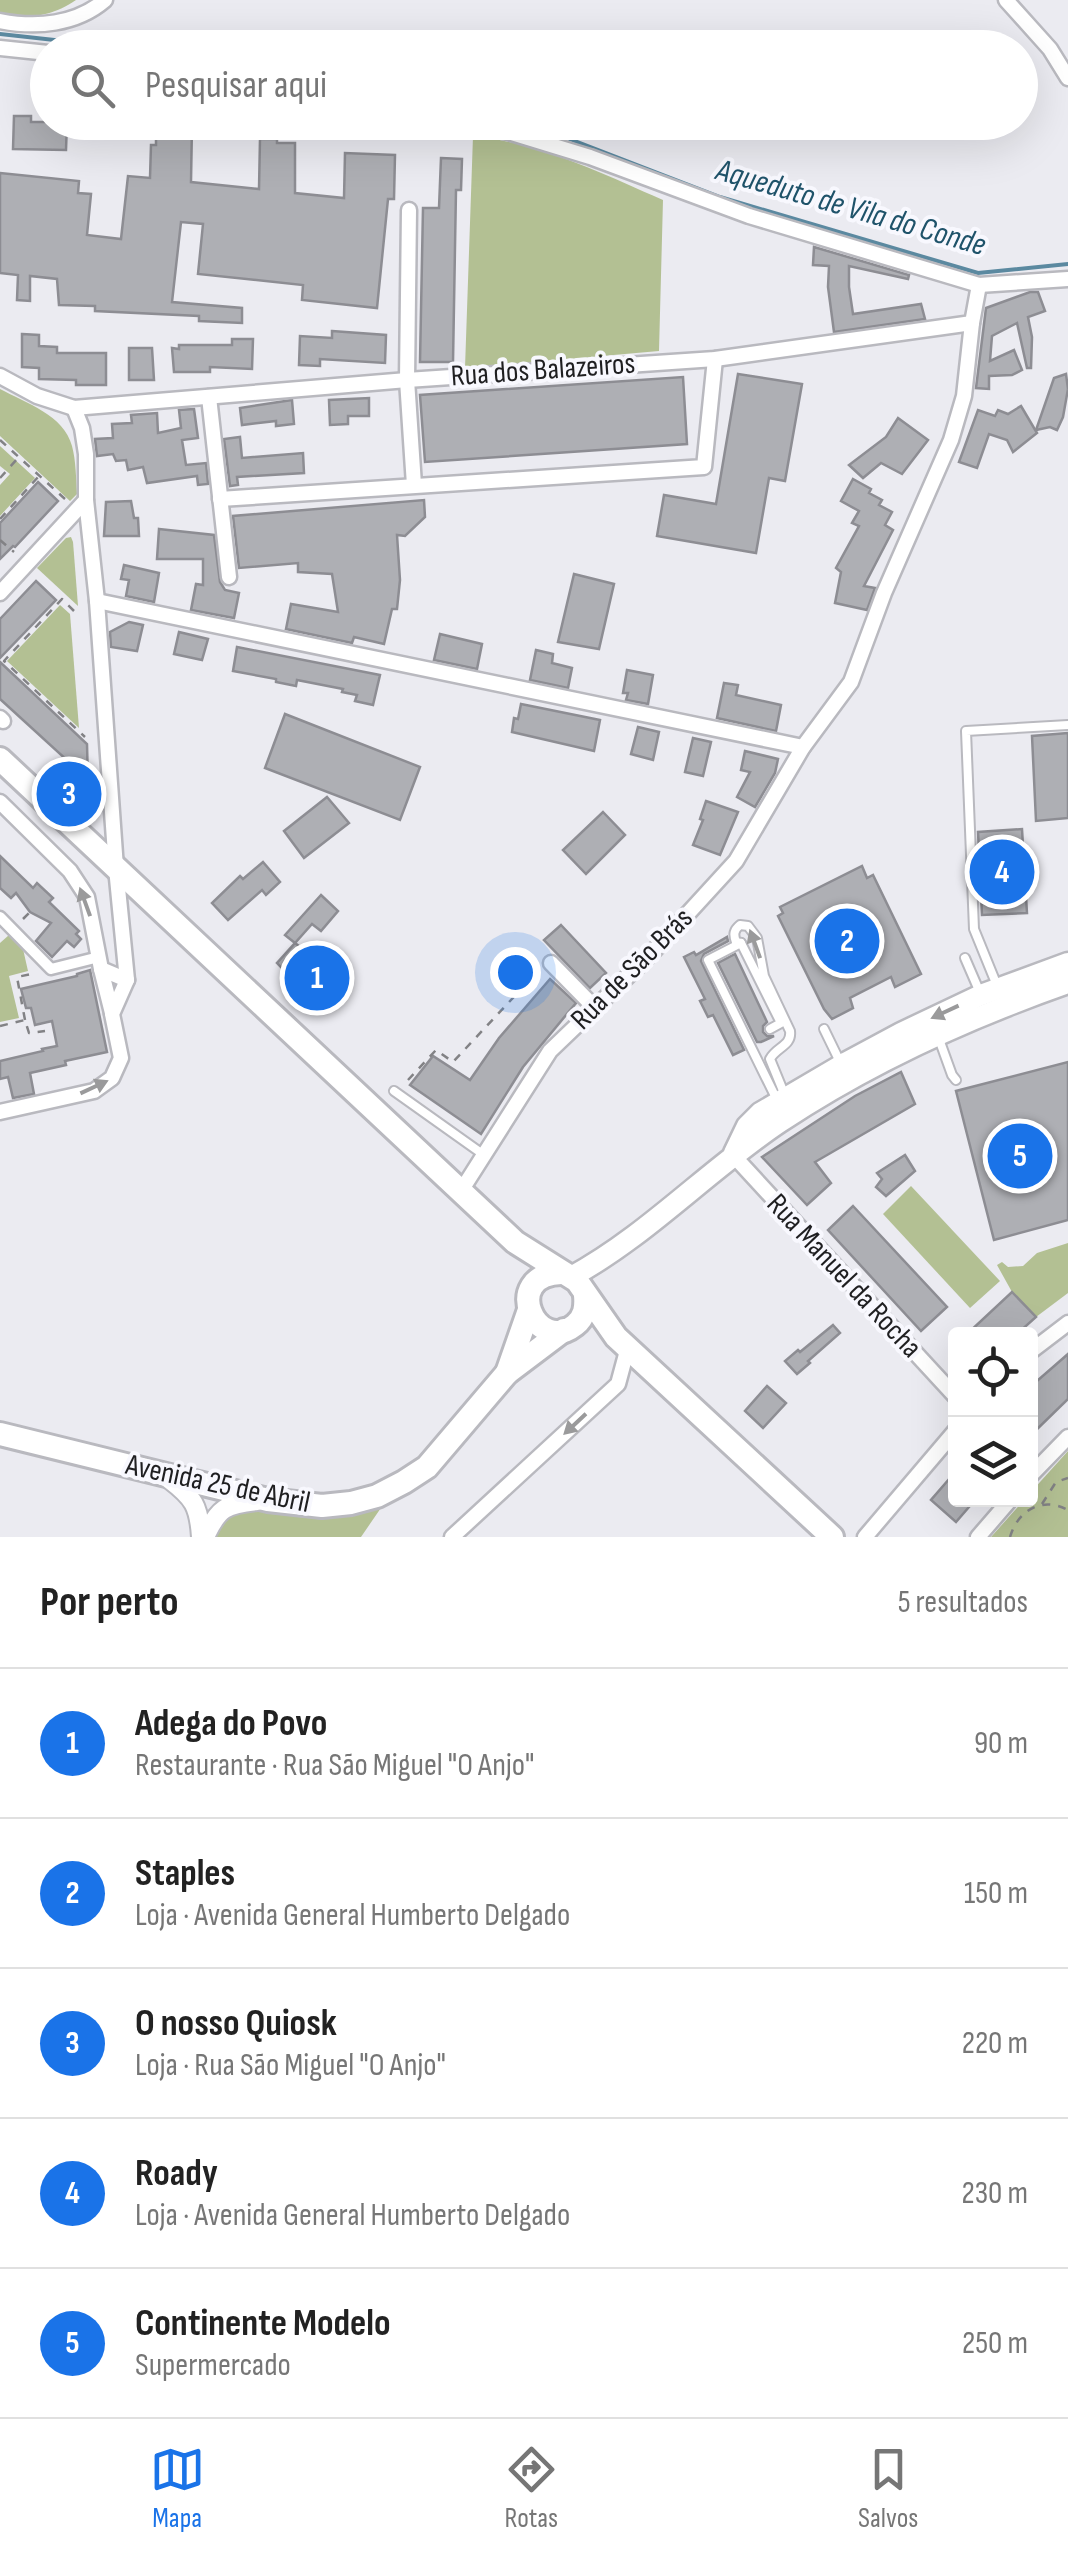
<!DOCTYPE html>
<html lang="pt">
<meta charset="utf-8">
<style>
:root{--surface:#fff;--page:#f6f6f6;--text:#222;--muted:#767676;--line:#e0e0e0;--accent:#1a73e8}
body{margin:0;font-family:"Sofia Sans Condensed",sans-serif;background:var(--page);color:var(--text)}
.controls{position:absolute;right:30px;bottom:30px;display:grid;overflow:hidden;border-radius:10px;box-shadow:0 10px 40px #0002}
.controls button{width:90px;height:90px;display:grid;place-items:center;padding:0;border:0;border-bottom:2px solid var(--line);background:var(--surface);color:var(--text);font:50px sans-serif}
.you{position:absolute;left:515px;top:972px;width:35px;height:35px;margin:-25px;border:8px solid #fff;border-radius:50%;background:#1a73e8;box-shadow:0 0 0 15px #1a73e833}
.badge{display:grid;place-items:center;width:65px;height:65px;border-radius:50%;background:var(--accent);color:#fff;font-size:32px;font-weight:700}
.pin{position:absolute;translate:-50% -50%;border:5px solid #fff;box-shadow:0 2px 10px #0006}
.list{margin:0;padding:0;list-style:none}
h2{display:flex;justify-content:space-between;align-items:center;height:130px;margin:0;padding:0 40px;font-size:42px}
h2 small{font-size:32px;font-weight:400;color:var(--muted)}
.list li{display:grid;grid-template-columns:65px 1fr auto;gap:30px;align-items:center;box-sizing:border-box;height:150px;padding:0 40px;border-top:2px solid var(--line)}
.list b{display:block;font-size:38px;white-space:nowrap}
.list p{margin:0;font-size:32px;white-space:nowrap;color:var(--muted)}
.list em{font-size:32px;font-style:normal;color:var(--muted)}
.icon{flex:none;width:55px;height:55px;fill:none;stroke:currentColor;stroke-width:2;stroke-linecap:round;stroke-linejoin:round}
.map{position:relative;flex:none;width:1068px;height:1537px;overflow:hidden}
.search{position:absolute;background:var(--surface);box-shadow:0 10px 40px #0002;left:30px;right:30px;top:30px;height:110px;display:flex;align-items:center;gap:25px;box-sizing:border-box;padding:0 35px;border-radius:55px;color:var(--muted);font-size:38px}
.sheet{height:880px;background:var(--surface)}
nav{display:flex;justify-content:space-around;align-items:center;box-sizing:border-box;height:140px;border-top:2px solid var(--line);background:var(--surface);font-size:28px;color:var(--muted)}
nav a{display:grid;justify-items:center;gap:5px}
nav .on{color:var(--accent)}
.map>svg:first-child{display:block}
</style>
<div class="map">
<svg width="1068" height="1537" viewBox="0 0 1068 1537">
<rect width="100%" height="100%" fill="#ebebf1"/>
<g fill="#b3c093">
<path d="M0 0H76C49 18 31 17 0 16Z"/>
<path d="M473 136C540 143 602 173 663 200L659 351 465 368Z"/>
<path d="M0 389C26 403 64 415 72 446 76 461 76 478 77 494L70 501 0 436Z"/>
<path d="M0 446 35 478 0 516V485L10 474 0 466Z"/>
<path d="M71 537 73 542 78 606 37 568 66 538Z"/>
<path d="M60 605 70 614 79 728 7 661Z"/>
<path d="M9 935 23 949 28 971 9 976 19 1018 0 1022V943Z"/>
<path d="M911 1186 1000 1281 970 1308 883 1214Z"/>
<path d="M1068 1243V1293L1036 1317 1012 1292 997 1265 1002 1262 1008 1267 1023 1266 1037 1253Z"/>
<path d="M1068 1451V1537H991L1024 1500H1030L1031 1492Z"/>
<path d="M385 1502 361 1537H215L220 1520 230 1513 245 1510 336 1517Z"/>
</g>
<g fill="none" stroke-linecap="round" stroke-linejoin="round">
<g stroke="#5b89a0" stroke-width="4">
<path d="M0 34 127 48"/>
<path d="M514 122 536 126 720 197 978 273 1068 264"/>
</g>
</g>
<g fill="#aeafb4" stroke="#8d8d93" stroke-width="2.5">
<path d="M14 116H31V122H67L66 150 13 149Z"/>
<path d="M156 125H192L191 182 259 189 260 139H277V143H295V193L344 198 345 153 395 155 394 199H388L377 308 302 300 303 285 198 274 203 224 181 222 172 302 242 308V323L199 321V316L95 311V306L59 305 57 279 30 276V301L17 300 18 275 0 273V173L79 181 78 193 91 194 87 235 121 239 128 176 150 178 151 145H156Z"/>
<path d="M441 158 462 159 461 190H456L453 362H420L423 208H439Z"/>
<path d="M814 247 909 275 908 279 849 266V287L853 314 921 304 925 319 834 332 828 287 829 266 813 265Z"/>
<path d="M1030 292H1038L1045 311 1028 317 1032 337 1031 368H1027L1017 323 992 336 990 361 1014 350 1022 370 1012 375 989 376V389L976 388 986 308Z"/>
<path d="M332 331 386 335 385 363 320 359V366L299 365 300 336 332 338Z"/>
<path d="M22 334 39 335V346L57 347V353H106V385H76V380L39 379V368L22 367Z"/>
<path d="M232 339H253L252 369 210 367V372H174L172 348 179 349V345H232Z"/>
<path d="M129 348H152L154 380H129Z"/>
<path d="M738 374 802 384 785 481 769 478 756 553 657 536 664 495 716 504Z"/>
<path d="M1066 374 1068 389 1063 417 1057 430 1050 427 1036 430 1054 378Z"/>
<path d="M683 377 687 444 425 462 420 395Z"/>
<path d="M369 398V416H348V424L330 425 329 400Z"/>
<path d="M292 400 294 424 276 426V421L242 425 240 408Z"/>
<path d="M1021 406 1037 433 1013 452 1007 440 989 434 977 468 959 462 978 410 995 416 998 410 1008 414Z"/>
<path d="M194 409 198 438 182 440 186 465 206 463 208 484 198 485 197 476 147 483 143 467 128 470 126 460 116 461 113 454 97 456 95 439 113 438 112 424 132 423 131 415 157 413 158 433 181 428 179 410Z"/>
<path d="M898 418 928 440 902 474 881 463 863 478 849 465 886 437Z"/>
<path d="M240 437 242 458 303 453 304 473 237 477 238 485 230 486 224 439Z"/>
<path d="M853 479 871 489 869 493 882 500 879 505 892 512 885 525 893 530 864 586 875 588 867 610 835 603 841 572 836 568 859 526 852 523 859 511 841 501Z"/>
<path d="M38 482 58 501 15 547 13 546 0 559V523Z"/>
<path d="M424 500 425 517 405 536 397 535 400 580 397 609H392L384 644 354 637 352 643 286 629 291 604 338 612 332 574 298 572V563L239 568 233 516Z"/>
<path d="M131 501 134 518H138L139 536H104L106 502Z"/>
<path d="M159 529 214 535 220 582 225 590 239 593 234 618 191 610 196 584 203 585V559H157Z"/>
<path d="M124 565 159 573 154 602 126 596 129 580 121 579Z"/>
<path d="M574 574 614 584 599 649 558 642Z"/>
<path d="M36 581 56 600 0 658V619Z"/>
<path d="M129 622 143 625 137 651 111 647 110 632Z"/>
<path d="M179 632 208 639 202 660 174 654Z"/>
<path d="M440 634 482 644 477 669 434 660Z"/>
<path d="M237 647 380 675 373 705 355 701 357 695 342 692 343 689 297 680 296 686 276 682V679L233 671Z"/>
<path d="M536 650 553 654 552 663 572 668 568 688 530 680Z"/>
<path d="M0 662 87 744 88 782 71 801 63 793 81 773 0 699Z"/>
<path d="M627 670 653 675 648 704 626 700 628 693H623Z"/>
<path d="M724 683 738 685 736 695 781 705 776 731 717 718Z"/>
<path d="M521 704 600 720 594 751 512 732 514 718 518 719Z"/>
<path d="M285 714 420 767 400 820 265 768Z"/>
<path d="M638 727 659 732 653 760 631 754Z"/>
<path d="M1068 733V818L1036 821 1032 736Z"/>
<path d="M693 738 711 742 703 776 685 772Z"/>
<path d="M745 751 778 759 775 773 755 807 737 797 750 772 741 770Z"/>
<path d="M327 797 349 823 304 858 284 831Z"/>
<path d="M706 801 738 812 720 855 693 845 703 820 700 819Z"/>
<path d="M603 812 625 835 586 874 563 850Z"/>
<path d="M1022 829 1027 913 982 915 978 832Z"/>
<path d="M0 856 33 888 37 883 53 898 49 902 79 931 76 934 81 939 74 947 67 941 52 957 36 941 51 923 30 912 16 893 11 898 0 888Z"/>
<path d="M263 862 280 882 266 895 262 890 228 920 212 903 240 876 243 879Z"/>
<path d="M862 866 867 878 873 875 921 974 895 987 891 977 850 998 853 1008 832 1019 824 1009 778 916 783 913 780 907Z"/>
<path d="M321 895 338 911 321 931 312 924 295 943 285 935Z"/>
<path d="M561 925 606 973 590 988 544 940Z"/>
<path d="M727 937 728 941 704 954 701 961 744 1050 733 1055 713 1015 708 1017 700 1001 705 999 684 957 694 952 696 955Z"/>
<path d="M295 943 317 960 324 951 344 967 305 998 296 988 298 985 277 963Z"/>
<path d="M735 954 767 1022 763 1026V1032L767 1036H774L761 1042H757L718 963Z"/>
<path d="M90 970 107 1052 65 1061 66 1065 30 1073 34 1094 13 1098 8 1077 0 1079V1061L43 1051 42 1049 57 1046 52 1021 35 1025 31 1008H26L21 989 77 976V974Z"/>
<path d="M550 979 576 1003 523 1067 481 1134 410 1085 433 1056 470 1080 499 1038Z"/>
<path d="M1068 1062V1220L994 1240 956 1091Z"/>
<path d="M901 1072 915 1104 815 1162 831 1183 807 1205 762 1157 855 1096Z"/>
<path d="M905 1155 915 1171 886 1196 876 1187 882 1179 877 1173Z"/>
<path d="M853 1206 947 1307 921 1331 828 1230Z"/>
<path d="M1012 1292 1036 1317 1017 1334H967Z"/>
<path d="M833 1325 840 1333 808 1361 810 1363 797 1374 785 1361 798 1350 800 1352Z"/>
<path d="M1068 1354V1399L1030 1436V1387Z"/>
<path d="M767 1386 786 1403 763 1428 745 1411Z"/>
<path d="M956 1471V1500H975L956 1522 931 1500Z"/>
</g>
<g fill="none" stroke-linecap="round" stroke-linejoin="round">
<defs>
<g id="service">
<path d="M741 943 708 960 778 1102"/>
<path d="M965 958 981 995"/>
<path d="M998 988 974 929 966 731 1068 725"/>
<path d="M770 1029 781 1023 741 943 736 942C733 934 734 930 740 925L748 926 757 938 764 976 790 1031C792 1046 776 1047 770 1059L786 1098"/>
<path d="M824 1029 842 1066"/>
<path d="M939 1039 952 1075 956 1080"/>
<path d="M394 1091 484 1155"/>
</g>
<path id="pedestrian" d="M0 917 51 969 99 957"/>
<g id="minor">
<path d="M1006 0 1050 49 1068 78"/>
<path d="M0 21C36 28 76 25 105 0"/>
<path d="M0 48 48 53"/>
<path d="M452 122 508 132 590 157 749 216 979 285 1068 279"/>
<path d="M409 210 407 380 414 485"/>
<path d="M0 376 37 396 74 408 407 380 715 359 972 323 979 285"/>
<path d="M209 397 229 577"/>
<path d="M220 499 704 467 715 359"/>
<path d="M0 593 86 500"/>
<path d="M97 601 803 747"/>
<path d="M0 718 3 721"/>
<path d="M0 802 70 871 87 897 101 969 127 980"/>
<path d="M551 963 595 1008"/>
<path d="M101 969 112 1013"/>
<path d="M0 1112 94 1091 112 1078 121 1058 112 1014 127 980 116 868 97 601 86 500V454L82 428 74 408"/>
<path d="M733 1155 956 1397"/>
<path d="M461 1191 550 1051 650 955 736 861 803 747 851 682 884 593 951 440 964 396 972 323"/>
<path d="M1030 1352 1068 1323"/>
<path d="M1030 1476 1068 1437"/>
<path d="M452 1537 618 1384 628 1347"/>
<path d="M865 1537 956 1430"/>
<path d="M978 1537 1010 1500"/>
</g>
<g id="tertiary">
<path d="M169 1479C194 1498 199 1506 201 1537"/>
<path d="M205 1537C218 1508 226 1504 257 1501"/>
</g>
<g id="secondary">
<path d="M734 1153 747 1126 760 1113 847 1062 901 1033 981 995 1068 963"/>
<path d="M571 1277C647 1236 708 1170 780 1122 869 1063 968 1018 1068 983"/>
</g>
<g id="primary">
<path d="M0 759 515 1242 577 1281 616 1337 832 1537"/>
<path d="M561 1273C500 1275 536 1356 575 1325 585 1317 586 1307 585 1295"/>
<path d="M507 1373 529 1310"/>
<path d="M0 1434 268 1500 322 1506 351 1503 377 1496 404 1482 427 1467 507 1373 564 1330"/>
</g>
</defs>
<use href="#service" stroke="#b9b9bf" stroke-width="12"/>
<use href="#pedestrian" stroke="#b9b9bf" stroke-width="15"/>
<use href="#minor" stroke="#b9b9bf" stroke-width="19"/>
<use href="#tertiary" stroke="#b9b9bf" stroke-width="22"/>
<use href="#secondary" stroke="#b9b9bf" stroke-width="25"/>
<use href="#primary" stroke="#b9b9bf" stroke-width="28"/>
<g stroke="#828285" stroke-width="2.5" stroke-dasharray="8 8" stroke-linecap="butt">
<path d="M0 440 65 499"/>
<path d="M0 478 18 458"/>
<path d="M0 519 39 476"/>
<path d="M0 540 14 552"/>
<path d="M74 611 62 599 4 661 85 737"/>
<path d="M23 919 30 912"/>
<path d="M25 1020 17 977 31 974 35 971"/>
<path d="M0 1026 25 1020 29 1033 45 1031"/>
<path d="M408 1080 436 1050 453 1062 540 969"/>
<path d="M1042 1504 1056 1482 1068 1478"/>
<path d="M1010 1537C1018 1510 1042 1496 1068 1510"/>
</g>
<use href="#service" stroke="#fff" stroke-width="8"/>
<use href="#pedestrian" stroke="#fff" stroke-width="10"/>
<use href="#minor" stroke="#fff" stroke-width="14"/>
<use href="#tertiary" stroke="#fff" stroke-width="18"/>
<use href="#secondary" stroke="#fff" stroke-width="20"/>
<use href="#primary" stroke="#fff" stroke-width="22"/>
</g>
<defs><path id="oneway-solid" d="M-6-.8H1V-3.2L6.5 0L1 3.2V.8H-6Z" transform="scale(2.5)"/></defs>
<g fill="#9a9a9b">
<use href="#oneway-solid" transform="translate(85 902) rotate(-110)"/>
<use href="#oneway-solid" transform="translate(755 944) rotate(-110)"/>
<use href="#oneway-solid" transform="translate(945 1012) rotate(155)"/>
<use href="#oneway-solid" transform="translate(94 1087) rotate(-25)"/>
<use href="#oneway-solid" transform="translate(575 1424) rotate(137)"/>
</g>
<g text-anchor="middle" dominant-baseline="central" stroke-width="8" stroke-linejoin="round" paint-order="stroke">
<g font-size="30" fill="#1f1f21" stroke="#f8f8fe">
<text transform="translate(543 370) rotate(-4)">Rua dos Balazeiros</text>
<text transform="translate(632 969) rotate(-45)">Rua de São Brás</text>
<text transform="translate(844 1276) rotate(47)">Rua Manuel da Rocha</text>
<text transform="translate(218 1484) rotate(12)">Avenida 25 de Abril</text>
</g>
<g font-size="32" font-style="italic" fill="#1f536a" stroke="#f8f8fe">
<text transform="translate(851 208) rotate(16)">Aqueduto de Vila do Conde</text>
</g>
</g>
</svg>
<div class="controls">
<button><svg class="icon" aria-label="locate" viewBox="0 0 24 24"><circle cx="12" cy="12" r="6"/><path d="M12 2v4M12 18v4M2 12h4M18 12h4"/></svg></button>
<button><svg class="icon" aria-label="layers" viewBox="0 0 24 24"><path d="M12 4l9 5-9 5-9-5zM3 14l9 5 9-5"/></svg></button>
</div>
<div class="you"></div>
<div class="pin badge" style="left:317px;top:978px">1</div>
<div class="pin badge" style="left:847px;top:941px">2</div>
<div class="pin badge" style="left:69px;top:794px">3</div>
<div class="pin badge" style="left:1002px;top:872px">4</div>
<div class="pin badge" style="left:1020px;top:1156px">5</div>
<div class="search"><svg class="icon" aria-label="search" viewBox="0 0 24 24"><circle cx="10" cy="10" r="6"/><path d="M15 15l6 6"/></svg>Pesquisar aqui</div>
</div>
<section class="sheet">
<h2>Por perto<small>5 resultados</small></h2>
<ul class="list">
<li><span class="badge">1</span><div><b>Adega do Povo</b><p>Restaurante · Rua São Miguel &quot;O Anjo&quot;</p></div><em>90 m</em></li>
<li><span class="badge">2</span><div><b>Staples</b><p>Loja · Avenida General Humberto Delgado</p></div><em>150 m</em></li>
<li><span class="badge">3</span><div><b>O nosso Quiosk</b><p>Loja · Rua São Miguel &quot;O Anjo&quot;</p></div><em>220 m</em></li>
<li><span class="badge">4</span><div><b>Roady</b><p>Loja · Avenida General Humberto Delgado</p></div><em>230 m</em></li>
<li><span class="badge">5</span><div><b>Continente Modelo</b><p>Supermercado</p></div><em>250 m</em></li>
</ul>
</section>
<nav>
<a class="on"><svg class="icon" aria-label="map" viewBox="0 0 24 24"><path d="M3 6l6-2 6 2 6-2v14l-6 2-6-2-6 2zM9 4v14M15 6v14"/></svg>Mapa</a>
<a><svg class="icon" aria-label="directions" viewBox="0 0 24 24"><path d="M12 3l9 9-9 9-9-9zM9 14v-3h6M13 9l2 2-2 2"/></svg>Rotas</a>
<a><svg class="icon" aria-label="saved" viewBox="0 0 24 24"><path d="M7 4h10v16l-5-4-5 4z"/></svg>Salvos</a>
</nav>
